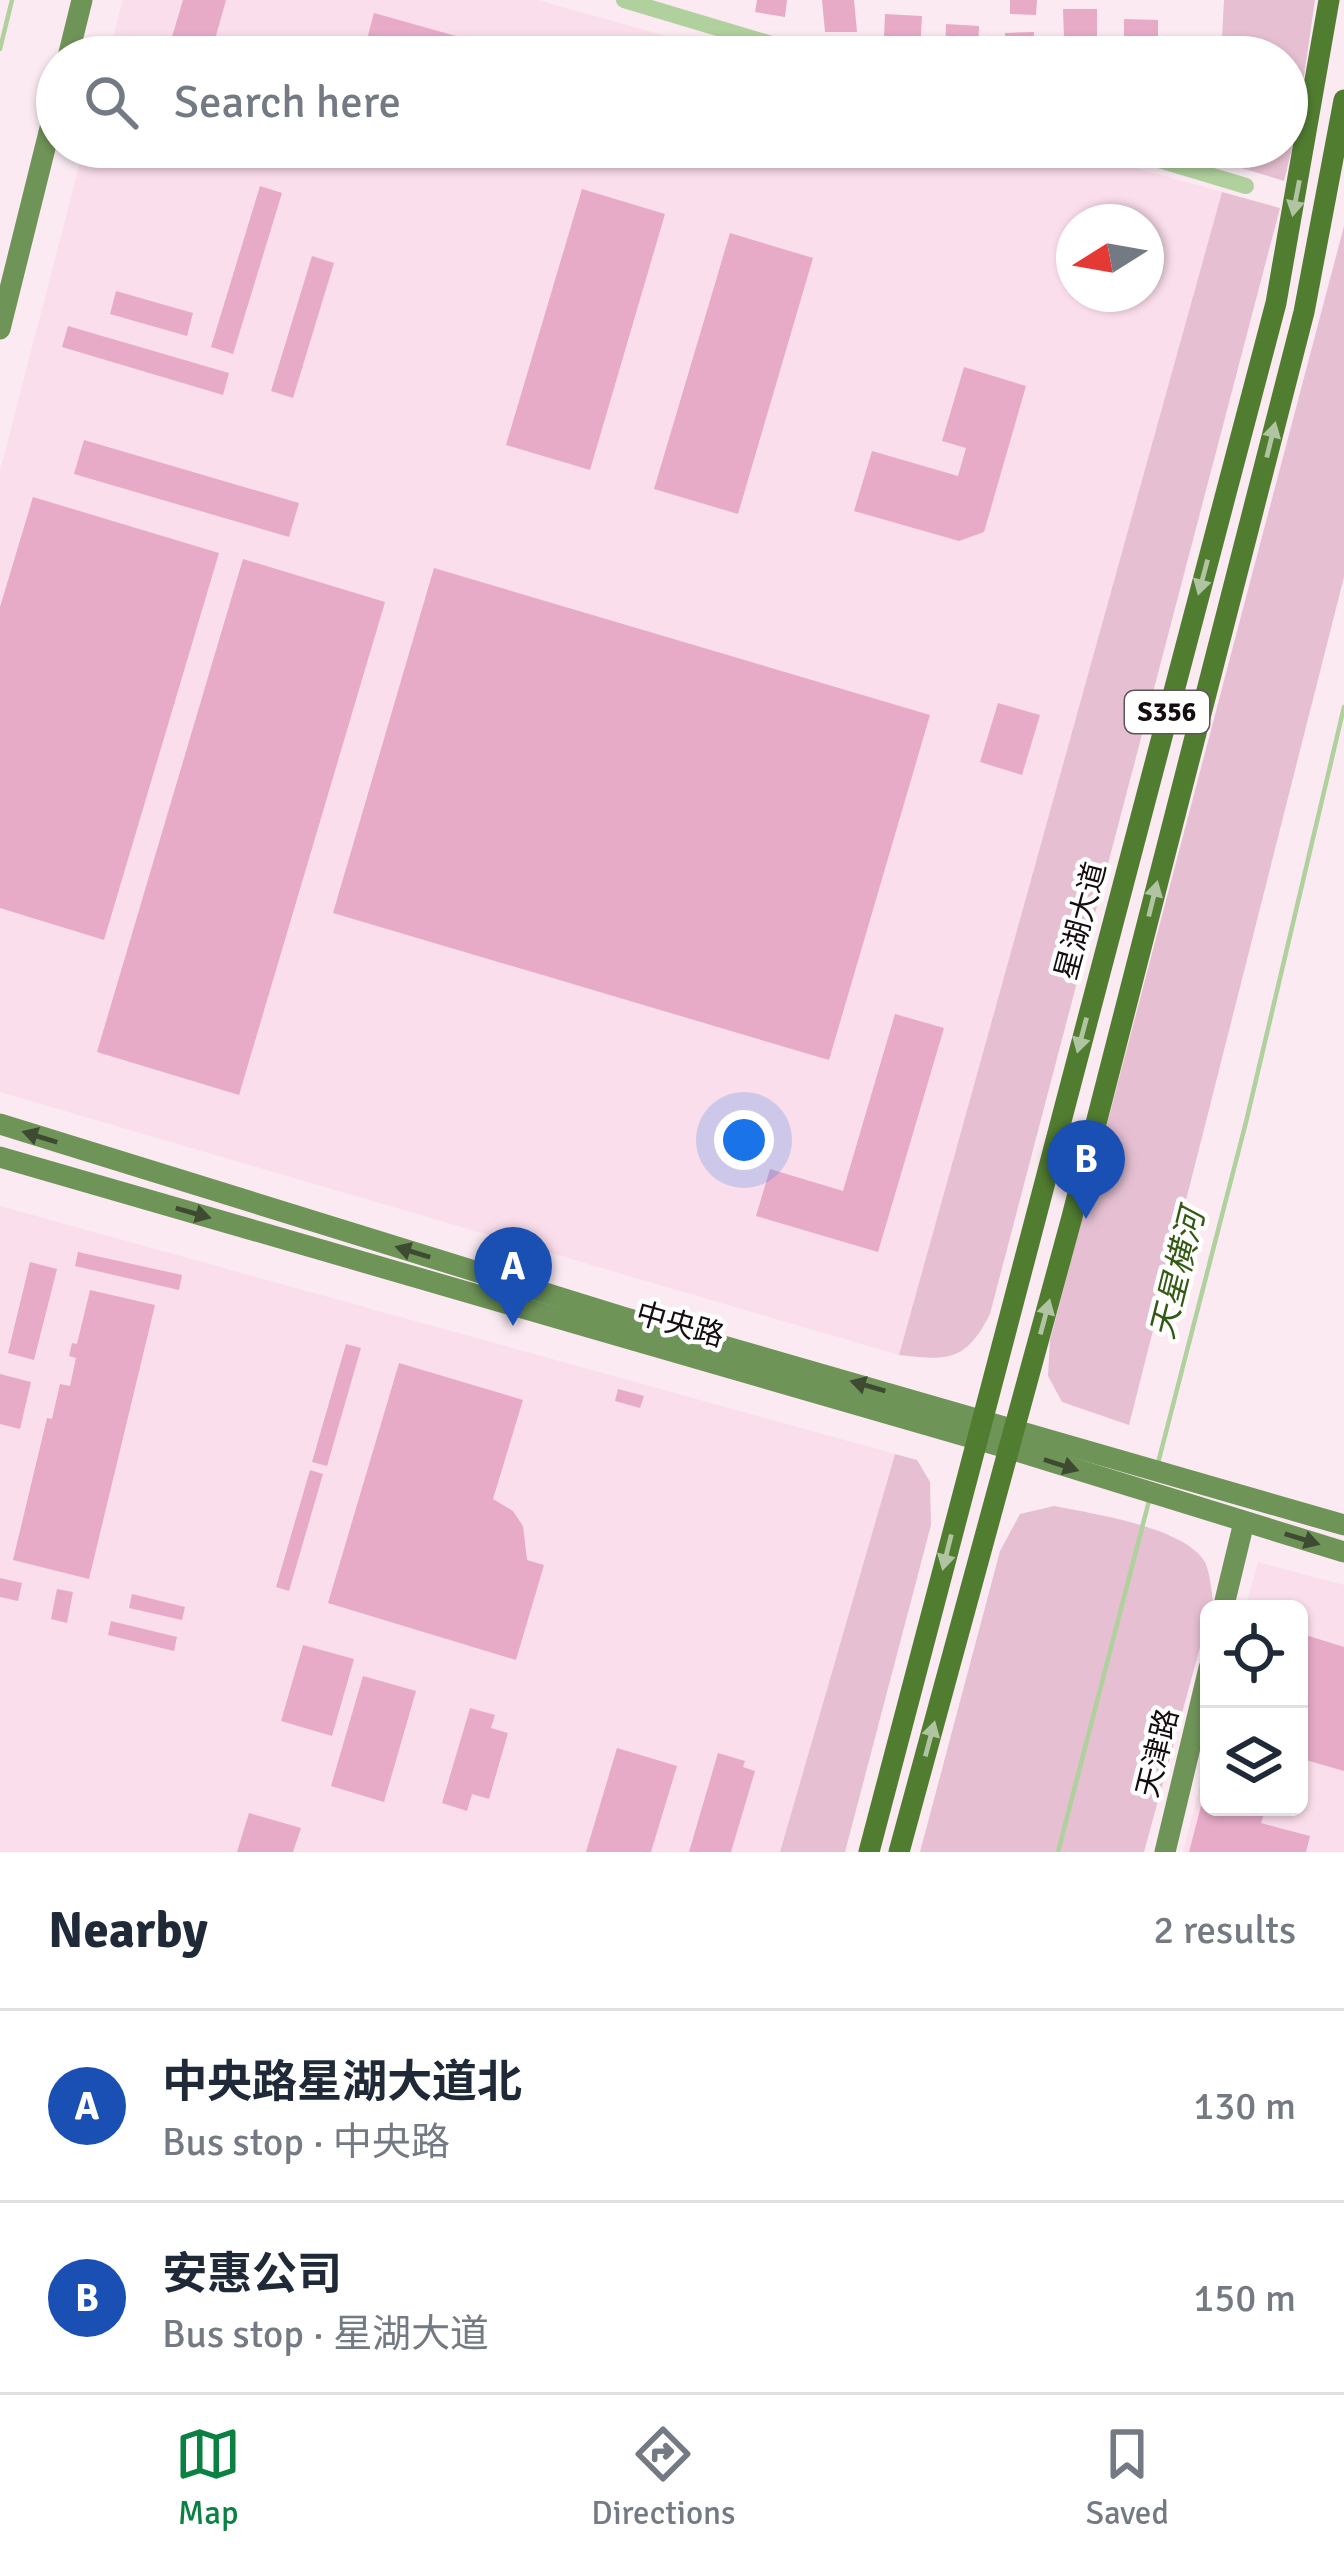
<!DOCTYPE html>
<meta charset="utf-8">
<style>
:root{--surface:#fff;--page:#f2f2f3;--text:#1f2937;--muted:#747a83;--line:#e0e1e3;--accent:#0b8043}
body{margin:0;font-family:Signika,"Noto Sans SC",sans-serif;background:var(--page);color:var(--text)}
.controls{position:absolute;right:36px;bottom:36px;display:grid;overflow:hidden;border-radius:18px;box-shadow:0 3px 9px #0004}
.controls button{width:108px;height:108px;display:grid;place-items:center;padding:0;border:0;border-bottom:3px solid var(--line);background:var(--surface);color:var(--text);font:60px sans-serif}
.compass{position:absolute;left:1056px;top:204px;width:108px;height:108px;border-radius:50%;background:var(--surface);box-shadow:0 3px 9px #0004;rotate:259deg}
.you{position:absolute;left:744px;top:1140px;width:42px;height:42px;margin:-30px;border:9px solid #fff;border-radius:50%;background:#1a73e8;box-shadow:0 0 0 18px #1a73e833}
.badge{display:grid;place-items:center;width:78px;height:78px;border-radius:50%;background:var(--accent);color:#fff;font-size:39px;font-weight:700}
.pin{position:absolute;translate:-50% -99px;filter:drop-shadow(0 3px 6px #0008)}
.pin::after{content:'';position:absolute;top:63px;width:42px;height:36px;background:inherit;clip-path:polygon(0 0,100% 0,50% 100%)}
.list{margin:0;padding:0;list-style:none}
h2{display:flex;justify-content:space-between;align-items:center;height:156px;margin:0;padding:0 48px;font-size:51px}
h2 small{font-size:39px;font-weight:400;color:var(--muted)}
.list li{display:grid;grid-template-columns:78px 1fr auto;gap:36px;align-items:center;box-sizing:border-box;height:192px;padding:0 48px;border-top:3px solid var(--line)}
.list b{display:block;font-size:45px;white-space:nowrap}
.list p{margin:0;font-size:39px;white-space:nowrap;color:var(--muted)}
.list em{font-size:39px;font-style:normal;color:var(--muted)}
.icon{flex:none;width:66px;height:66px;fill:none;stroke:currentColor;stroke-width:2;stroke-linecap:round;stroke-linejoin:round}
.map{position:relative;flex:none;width:1344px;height:1852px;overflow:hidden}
.search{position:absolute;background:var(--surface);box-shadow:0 3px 9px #0004;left:36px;right:36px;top:36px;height:132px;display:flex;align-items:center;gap:30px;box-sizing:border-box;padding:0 42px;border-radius:66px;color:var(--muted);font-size:45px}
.sheet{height:540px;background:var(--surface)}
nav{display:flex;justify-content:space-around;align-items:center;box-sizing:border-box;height:168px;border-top:3px solid var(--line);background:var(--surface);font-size:33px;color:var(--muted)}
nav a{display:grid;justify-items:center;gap:6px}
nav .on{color:var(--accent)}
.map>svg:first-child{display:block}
</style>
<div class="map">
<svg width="1344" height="1852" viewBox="0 0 1344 1852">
<rect width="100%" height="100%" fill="#fbeaf2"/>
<g fill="#fbdeeb" fill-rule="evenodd">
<path d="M123 0H538L741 57H108Z"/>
<path d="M84 147H1061L1222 192 899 1355 0 1092V471ZM1074 222H1146V294H1074Z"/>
<path d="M0 1206 895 1454 780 1852H0Z"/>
<path d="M1258 1562 1344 1585V1852H1183L1209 1750V1807H1299V1609H1245Z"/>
</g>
<g fill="#e6c0d2">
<path d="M1224 0H1315L1296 132 1284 181 1215 160 1216 147H1287V57H1221Z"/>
<path d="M1222 192 1280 208 990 1314C966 1361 949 1361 899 1355Z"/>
<path d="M1344 226V577L1129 1425 1062 1402 1048 1376 1050 1340Z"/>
<path d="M895 1454 917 1460 930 1482 931 1525 845 1852H780Z"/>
<path d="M1054 1506C1094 1514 1184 1527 1205 1562 1210 1573 1211 1588 1213 1600L1144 1852H920L1000 1551 1020 1514Z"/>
</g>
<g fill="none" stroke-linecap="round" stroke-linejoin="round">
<g stroke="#b0d09d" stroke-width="4.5">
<path d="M0 49 12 0"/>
<path d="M1158 1463 1246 1122 1344 707"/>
<path d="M1058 1852 1150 1497"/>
</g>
<g stroke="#b0d09d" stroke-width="16">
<path d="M624 0 815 57"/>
<path d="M1116 147 1246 186"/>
</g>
</g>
<g fill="#e7abc8">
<path d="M183 0H226L210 57H166Z"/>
<path d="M757 0H787L785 17 755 12Z"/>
<path d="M822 0H854L857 32H825Z"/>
<path d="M1010 0H1037L1036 15 1010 14Z"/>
<path d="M1063 9H1097V38H1064Z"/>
<path d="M374 13 463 38 458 57H362Z"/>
<path d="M885 14 922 16 920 50 895 49V37L884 36Z"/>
<path d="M1124 19 1158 20V51H1124Z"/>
<path d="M946 24 979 26 978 57 945 56Z"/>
<path d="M1034 32 1035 57H1006L1005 33Z"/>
<path d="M260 186 282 193 233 354 211 347Z"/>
<path d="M582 189 665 214 590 470 506 445Z"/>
<path d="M730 233 813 258 738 514 654 489Z"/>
<path d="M312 256 334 263 293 398 271 391Z"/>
<path d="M116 291 193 313 187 336 110 314Z"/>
<path d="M68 326 229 373 223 395 62 347Z"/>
<path d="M964 367 1026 386 984 532 959 541 854 511 872 451 958 476 966 448 942 441Z"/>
<path d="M84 440 299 503 289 537 74 474Z"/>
<path d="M33 497 219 553 104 940 0 908V607Z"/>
<path d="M243 559 385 602 239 1095 97 1052Z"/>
<path d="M434 568 930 715 829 1060 333 913Z"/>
<path d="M998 703 1040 715 1022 775 980 762Z"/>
<path d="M895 1014 944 1028 878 1252 756 1216 770 1169 843 1191Z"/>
<path d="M78 1252 182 1275 179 1290 75 1266Z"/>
<path d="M30 1262 57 1269 34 1360 8 1353Z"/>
<path d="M90 1290 155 1305 89 1579 13 1560 47 1418 52 1419 60 1384 70 1386 76 1358 69 1356 72 1343 77 1344Z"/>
<path d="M346 1344 361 1348 327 1466 312 1462Z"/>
<path d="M399 1363 523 1400 493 1499 513 1511 523 1526 527 1560 544 1565 516 1660 328 1603Z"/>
<path d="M0 1374 31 1382 20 1429 0 1424Z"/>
<path d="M618 1389 644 1396 640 1408 615 1401Z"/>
<path d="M310 1470 323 1474 289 1591 276 1587Z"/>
<path d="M0 1578 22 1583 18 1601 0 1597Z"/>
<path d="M57 1589 73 1592 67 1623 51 1619Z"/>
<path d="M132 1594 185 1607 182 1620 129 1608Z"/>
<path d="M111 1621 177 1637 174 1651 108 1635Z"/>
<path d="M1299 1633 1344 1647V1771L1299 1758Z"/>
<path d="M303 1645 354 1659 332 1736 281 1721Z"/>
<path d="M363 1676 416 1691 384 1802 331 1786Z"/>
<path d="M470 1708 495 1715 491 1728 508 1733 489 1799 472 1794 467 1811 442 1803Z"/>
<path d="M617 1748 677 1766 651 1852H586Z"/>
<path d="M718 1753 745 1761 743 1767 755 1771 731 1852H689Z"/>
<path d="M1201 1806 1266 1807 1261 1823 1310 1836 1306 1852H1189Z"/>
<path d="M249 1813 301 1828 293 1852H237Z"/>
</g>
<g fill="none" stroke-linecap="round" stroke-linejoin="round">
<g stroke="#6f9458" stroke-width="21">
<path d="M68 57 82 0"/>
<path d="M0 329 57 100"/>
<path d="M0 1124 626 1318 1344 1525"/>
<path d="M0 1157 1010 1449 1344 1552"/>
<path d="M1223 1609 1244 1522"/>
<path d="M1165 1852 1209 1668"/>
</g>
<g stroke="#517d31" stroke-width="21">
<path d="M869 1852 1276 303 1329 0"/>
<path d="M899 1852 1072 1217 1304 312 1344 100"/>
</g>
</g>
<defs><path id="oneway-solid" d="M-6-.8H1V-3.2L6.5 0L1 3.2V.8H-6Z" transform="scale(3)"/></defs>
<g fill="#b1c4a2">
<use href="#oneway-solid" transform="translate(1296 198) rotate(101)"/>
<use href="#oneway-solid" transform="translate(1271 440) rotate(-76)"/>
<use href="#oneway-solid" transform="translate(1203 577) rotate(105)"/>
<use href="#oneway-solid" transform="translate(1153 899) rotate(-76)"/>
<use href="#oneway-solid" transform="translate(1082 1035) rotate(105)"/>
<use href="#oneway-solid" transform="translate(1045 1317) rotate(-75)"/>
<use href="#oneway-solid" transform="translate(947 1552) rotate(104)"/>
<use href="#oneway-solid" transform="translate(930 1739) rotate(-75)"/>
</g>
<g fill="#3e4a31">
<use href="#oneway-solid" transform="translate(40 1137) rotate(-163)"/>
<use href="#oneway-solid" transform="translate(193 1213) rotate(16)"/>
<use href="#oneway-solid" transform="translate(413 1252) rotate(-163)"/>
<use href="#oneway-solid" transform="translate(868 1386) rotate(-164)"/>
<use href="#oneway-solid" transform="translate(1061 1465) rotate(18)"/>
<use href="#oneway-solid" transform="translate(1302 1539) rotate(17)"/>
</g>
<g text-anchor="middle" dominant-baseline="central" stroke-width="9" stroke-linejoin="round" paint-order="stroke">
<rect fill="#fff" stroke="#5c5658" stroke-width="3" x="1125" y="691" width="84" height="42" rx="9"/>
<g font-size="27" font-weight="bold" fill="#160d11">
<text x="1167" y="712">S356</text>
</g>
<g font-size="30" fill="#160d11" stroke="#fff">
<text transform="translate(1081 921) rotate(-75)">星湖大道</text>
<text transform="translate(680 1325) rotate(16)">中央路</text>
<text transform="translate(1158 1753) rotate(-76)">天津路</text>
</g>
<g font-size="33" font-style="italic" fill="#335a13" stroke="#fff">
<text transform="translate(1178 1274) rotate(-76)">天星横河</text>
</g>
</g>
</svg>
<div class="controls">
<button><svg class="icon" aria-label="locate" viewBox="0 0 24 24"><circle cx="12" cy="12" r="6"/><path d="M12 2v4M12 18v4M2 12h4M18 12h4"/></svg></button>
<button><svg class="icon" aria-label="layers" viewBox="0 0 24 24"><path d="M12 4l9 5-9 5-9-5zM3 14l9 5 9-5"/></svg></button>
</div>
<svg class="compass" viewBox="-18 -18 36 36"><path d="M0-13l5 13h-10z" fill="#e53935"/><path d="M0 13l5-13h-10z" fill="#747a83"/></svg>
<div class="you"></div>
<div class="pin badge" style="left:513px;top:1326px;background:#1a4fb4">A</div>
<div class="pin badge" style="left:1086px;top:1219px;background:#1a4fb4">B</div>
<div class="search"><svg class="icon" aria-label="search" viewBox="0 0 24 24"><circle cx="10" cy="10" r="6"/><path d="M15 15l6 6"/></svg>Search here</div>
</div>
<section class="sheet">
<h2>Nearby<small>2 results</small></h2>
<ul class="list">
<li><span class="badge" style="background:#1a4fb4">A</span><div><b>中央路星湖大道北</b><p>Bus stop · 中央路</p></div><em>130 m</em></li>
<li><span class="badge" style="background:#1a4fb4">B</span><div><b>安惠公司</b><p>Bus stop · 星湖大道</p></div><em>150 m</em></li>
</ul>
</section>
<nav>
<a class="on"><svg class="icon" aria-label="map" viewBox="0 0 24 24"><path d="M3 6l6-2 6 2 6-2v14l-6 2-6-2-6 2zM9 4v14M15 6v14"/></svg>Map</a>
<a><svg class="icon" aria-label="directions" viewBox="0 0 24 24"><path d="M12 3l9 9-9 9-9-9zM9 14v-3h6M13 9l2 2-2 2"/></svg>Directions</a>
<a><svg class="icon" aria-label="saved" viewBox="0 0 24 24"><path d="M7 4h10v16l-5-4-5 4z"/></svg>Saved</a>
</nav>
